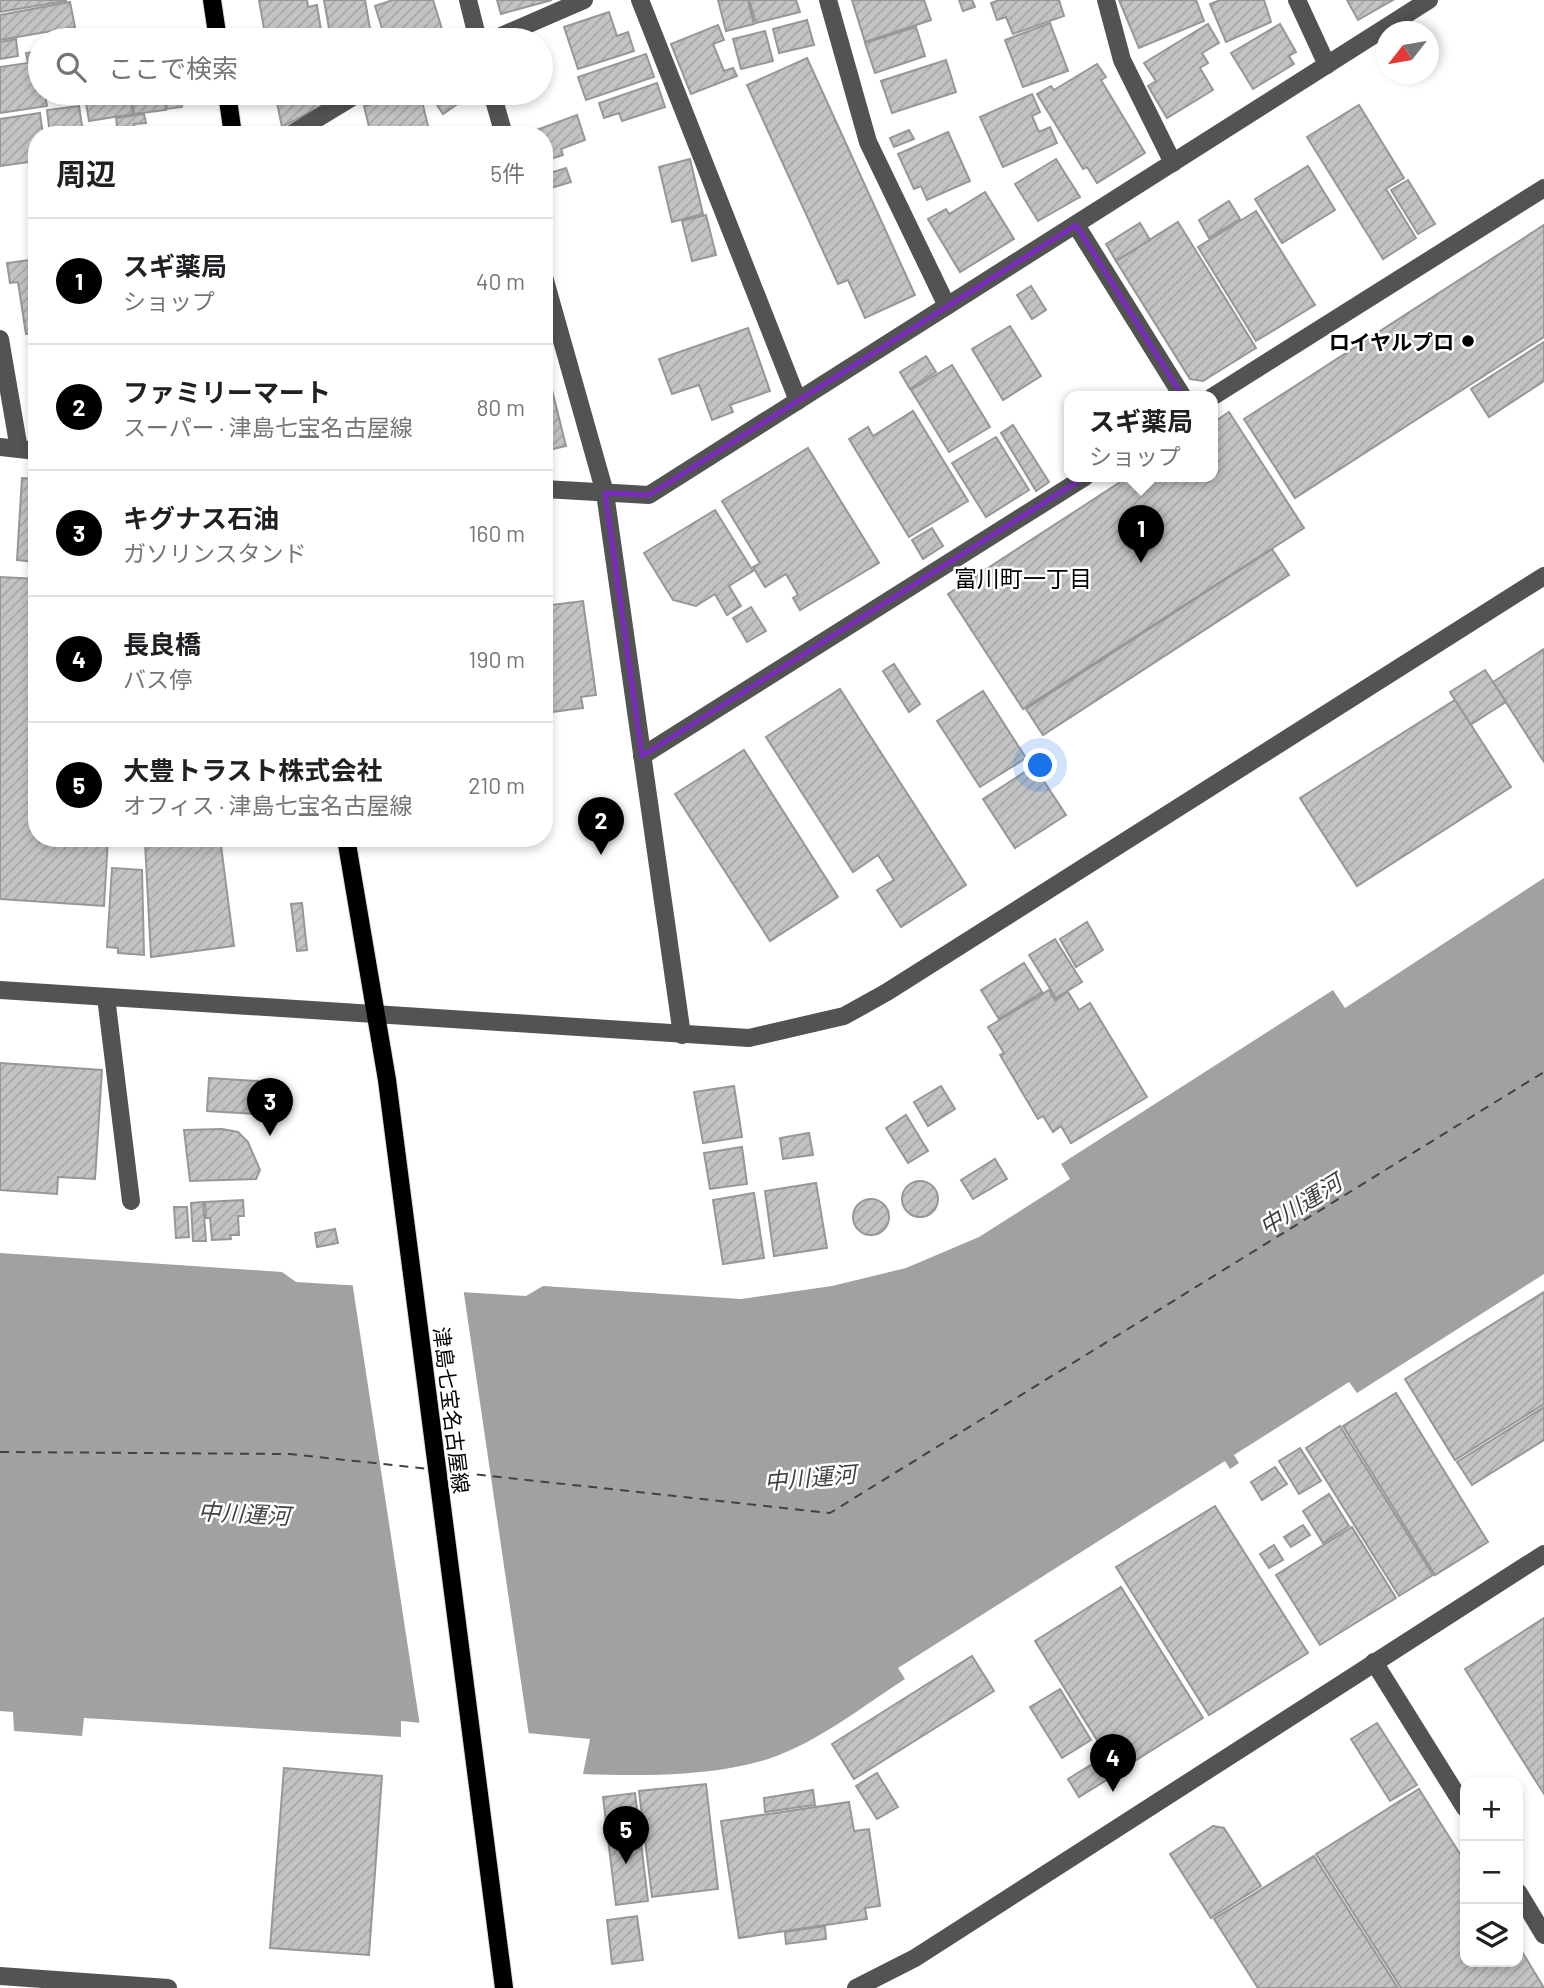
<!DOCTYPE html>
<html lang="ja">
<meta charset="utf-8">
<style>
:root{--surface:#fff;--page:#f6f6f6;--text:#202124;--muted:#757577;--line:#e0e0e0;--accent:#000}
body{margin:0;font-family:Barlow,"Noto Sans JP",sans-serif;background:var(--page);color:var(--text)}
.controls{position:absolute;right:21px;bottom:21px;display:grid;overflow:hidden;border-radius:14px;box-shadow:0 4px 10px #0003}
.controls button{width:63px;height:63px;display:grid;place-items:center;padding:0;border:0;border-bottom:2px solid var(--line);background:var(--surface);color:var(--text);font:35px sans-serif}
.compass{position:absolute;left:1376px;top:21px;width:63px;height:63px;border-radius:50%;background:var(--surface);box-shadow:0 4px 10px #0003;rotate:239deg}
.you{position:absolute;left:1041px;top:766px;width:24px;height:24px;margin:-18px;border:5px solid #fff;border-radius:50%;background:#1a73e8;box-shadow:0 0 0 10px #1a73e833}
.badge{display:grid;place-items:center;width:46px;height:46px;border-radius:50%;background:var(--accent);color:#fff;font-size:23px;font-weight:700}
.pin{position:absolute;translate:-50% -58px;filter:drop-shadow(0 2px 4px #0008)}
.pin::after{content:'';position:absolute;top:37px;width:24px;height:21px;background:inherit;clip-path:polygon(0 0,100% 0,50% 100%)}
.popup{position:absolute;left:1064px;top:391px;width:154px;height:91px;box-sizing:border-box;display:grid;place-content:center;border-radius:14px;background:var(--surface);filter:drop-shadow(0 2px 5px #0005);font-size:23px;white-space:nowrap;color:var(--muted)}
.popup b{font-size:26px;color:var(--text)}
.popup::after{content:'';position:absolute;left:50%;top:100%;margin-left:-14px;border:14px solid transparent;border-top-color:var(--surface)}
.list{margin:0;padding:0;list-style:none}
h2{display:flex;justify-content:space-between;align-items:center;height:91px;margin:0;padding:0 28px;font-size:30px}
h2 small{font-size:23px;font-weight:400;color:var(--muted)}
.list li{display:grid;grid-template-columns:46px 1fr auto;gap:21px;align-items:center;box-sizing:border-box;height:126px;padding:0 28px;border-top:2px solid var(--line)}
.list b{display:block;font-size:26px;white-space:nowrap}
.list p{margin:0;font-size:23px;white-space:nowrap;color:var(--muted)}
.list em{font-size:23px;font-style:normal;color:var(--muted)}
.icon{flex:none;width:38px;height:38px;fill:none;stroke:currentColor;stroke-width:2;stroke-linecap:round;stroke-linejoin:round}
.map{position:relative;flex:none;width:1544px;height:1988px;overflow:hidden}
.search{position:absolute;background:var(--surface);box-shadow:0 4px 10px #0003;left:28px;top:28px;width:525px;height:77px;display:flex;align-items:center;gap:18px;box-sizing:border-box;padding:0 24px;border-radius:38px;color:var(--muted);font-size:26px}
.panel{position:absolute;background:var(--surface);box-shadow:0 4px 10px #0003;left:28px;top:126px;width:525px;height:721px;border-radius:28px}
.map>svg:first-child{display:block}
</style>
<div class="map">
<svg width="1544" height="1988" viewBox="0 0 1544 1988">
<defs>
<pattern id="building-hatch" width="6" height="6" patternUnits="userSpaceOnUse" patternTransform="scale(1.75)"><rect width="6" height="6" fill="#c3c3c3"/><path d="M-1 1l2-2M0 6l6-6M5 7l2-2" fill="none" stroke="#a6a6a6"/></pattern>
</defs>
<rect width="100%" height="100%" fill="#fff"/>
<path fill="#a1a1a1" d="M1544 878V1274L1357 1393 1349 1382 1234 1455 1239 1463 1230 1469 1225 1461 898 1668 905 1679C863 1706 818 1742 771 1758 714 1777 642 1776 583 1774L590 1739 401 1721V1737L84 1718 82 1736 14 1731 13 1712 0 1711V1253L282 1272 296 1282 526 1296 543 1286 741 1299 832 1286 906 1268 979 1237 1070 1179 1061 1164 1333 990 1345 1008Z"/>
<path fill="#fff" d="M352 1281 463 1287 529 1736 420 1726Z"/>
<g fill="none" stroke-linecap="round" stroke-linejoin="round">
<g stroke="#424242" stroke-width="2" stroke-dasharray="9 7" stroke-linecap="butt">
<path d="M0 1452 290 1454 429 1469"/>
<path d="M445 1471 830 1513 1544 1072"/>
</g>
</g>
<g fill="url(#building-hatch)" stroke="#979797" stroke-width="2">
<path d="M0 0H66V1L0 12Z"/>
<path d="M259 0H307L308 7 317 5 321 30 266 40Z"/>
<path d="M324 0H365L372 40H331Z"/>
<path d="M393 0H433L442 29 407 40H396L393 32 384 35 375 6Z"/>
<path d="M497 0H552L501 14Z"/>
<path d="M718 0H748L754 24 726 31Z"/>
<path d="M749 0H796L800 12 756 23Z"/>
<path d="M852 0H924L931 20 865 42Z"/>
<path d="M959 0H972L975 7 963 11Z"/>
<path d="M999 0H1059L1064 16 1013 34 1006 17 997 20 991 3Z"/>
<path d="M1119 0H1196L1204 21 1139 48Z"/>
<path d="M1220 0H1264L1271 22 1226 42 1210 4Z"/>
<path d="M1347 0H1393L1358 20Z"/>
<path d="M70 2 75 27 0 40V15Z"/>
<path d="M609 12 617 36 628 32 634 51 578 69 564 27Z"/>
<path d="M807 20 814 45 779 53 773 29Z"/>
<path d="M1050 23 1068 71 1023 87 1005 40Z"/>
<path d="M1208 24 1219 43 1202 53 1208 63 1200 68 1213 90 1167 118 1148 86 1156 81 1144 63Z"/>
<path d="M1280 24 1296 52 1289 56 1294 64 1253 89 1231 53Z"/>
<path d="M718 25 724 40 713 44 724 71 733 68 737 76 691 94 671 44Z"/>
<path d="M916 27 925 56 875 73 865 43Z"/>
<path d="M79 30 80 40H65L64 32Z"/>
<path d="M765 31 773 61 741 69 733 39Z"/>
<path d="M320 33 321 40H277Z"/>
<path d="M16 39 18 56 0 59V42Z"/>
<path d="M40 51V93H51L45 94 47 106 0 113V67L28 63 26 53Z"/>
<path d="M646 54 654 77 586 100 578 77Z"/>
<path d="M807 58 915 295 865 318 848 280 838 284 747 85Z"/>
<path d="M946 60 956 92 892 113 881 81Z"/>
<path d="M1097 64 1106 77 1101 80 1145 153 1097 183 1087 167 1083 169 1037 94 1051 86 1054 90Z"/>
<path d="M657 83 665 107 622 121 619 113 604 118 599 103Z"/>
<path d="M164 93 166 110 134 114 131 97Z"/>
<path d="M165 93H180L182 107 167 109Z"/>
<path d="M275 93H335L337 98 282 127Z"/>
<path d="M420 93 430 134 371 135 364 106Z"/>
<path d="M429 93H467L469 96 443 114Z"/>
<path d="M1032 94 1040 112 1032 116 1039 132 1050 127 1057 143 1003 167 980 117Z"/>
<path d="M130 96 133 114 89 121 86 103Z"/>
<path d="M1359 105 1404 178 1386 189 1416 238 1383 259 1307 137Z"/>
<path d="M79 106 83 132 50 135 47 110Z"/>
<path d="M40 113 43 135H37V161L0 166V119Z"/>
<path d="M144 114 146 123 134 124 135 131 118 134 116 118Z"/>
<path d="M577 115 585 140 561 149 563 155 544 161V135H523Z"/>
<path d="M909 130 914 139 894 147 890 138Z"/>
<path d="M99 131 100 135H72Z"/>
<path d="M948 132 970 181 927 200 921 186 914 189 898 154Z"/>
<path d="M690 159 703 214 672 222 659 167Z"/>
<path d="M1056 159 1080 197 1038 221 1015 184Z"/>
<path d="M1308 166 1335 210 1282 243 1255 199Z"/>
<path d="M566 168 571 182 544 190V175Z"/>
<path d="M1408 180 1435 224 1418 234 1391 190Z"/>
<path d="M985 192 1014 239 960 272 928 219 946 209 949 214Z"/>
<path d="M1229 201 1240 219 1209 238 1199 220Z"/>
<path d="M1256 211 1315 305 1256 341 1198 247Z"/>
<path d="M706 215 716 255 692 261 682 221Z"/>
<path d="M1178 222 1256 348 1203 381 1190 379 1116 261Z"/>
<path d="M1140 223 1150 240 1116 261 1106 244Z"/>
<path d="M1544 225V337L1295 498 1244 419Z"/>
<path d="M37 259V332L26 334 18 282 10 283 7 263Z"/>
<path d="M1031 286 1046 310 1032 319 1017 295Z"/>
<path d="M1010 326 1041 376 1003 400 972 349Z"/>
<path d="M748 328 770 391 730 405 733 412 712 420 699 385 672 394 659 359Z"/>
<path d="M1544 342V381L1489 417 1471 389Z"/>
<path d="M926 356 936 372 910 389 900 372Z"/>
<path d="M952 365 990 427 949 452 911 390Z"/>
<path d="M547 370 566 446 544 451V371Z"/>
<path d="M913 411 968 501 909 537 849 439 868 427 873 436Z"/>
<path d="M1229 412 1304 528 1023 709 948 594 1128 477H1213V423Z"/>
<path d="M1013 425 1049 482 1036 491 1001 433Z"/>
<path d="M996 437 1029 490 986 517 952 463Z"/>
<path d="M808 448 879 563 800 610 793 598 798 595 786 574 765 587 753 567 760 563 722 501Z"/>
<path d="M22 478 37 479V562L17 560Z"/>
<path d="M715 510 753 571 729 586 741 606 727 615 715 594 696 606 673 600 644 553Z"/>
<path d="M932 528 943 546 923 559 912 540Z"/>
<path d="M1272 549 1289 575 1043 735 1026 709Z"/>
<path d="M0 577 37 579V838H108L104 906 0 899Z"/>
<path d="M583 601 596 695 581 697 583 708 544 713V606Z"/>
<path d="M751 607 766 631 747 642 733 618Z"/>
<path d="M1544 649V762L1493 682Z"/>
<path d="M894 664 920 704 909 712 883 671Z"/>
<path d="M1485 670 1506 702 1470 725 1450 692Z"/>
<path d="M840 689 966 885 901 927 877 890 894 880 878 855 853 872 766 737Z"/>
<path d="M983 691 1026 758 980 787 937 721Z"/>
<path d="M1455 700 1511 787 1357 886 1300 798Z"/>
<path d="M744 750 838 897 770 941 675 794Z"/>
<path d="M1034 766 1066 815 1015 848 983 799Z"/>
<path d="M177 838H220L234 946 151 957 145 842Z"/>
<path d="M112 868 142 870 144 955 118 953V948L107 947Z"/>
<path d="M302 903 307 950 297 951 291 904Z"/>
<path d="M1087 922 1103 950 1076 967 1060 939Z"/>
<path d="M1055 939 1082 982 1056 998 1029 955Z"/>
<path d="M1024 963 1042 992 999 1019 981 990Z"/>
<path d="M1049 990 1055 1000 1068 992 1079 1010 1090 1003 1147 1097 1071 1143 1061 1126 1053 1132 1043 1116 1038 1119 1000 1055 1004 1053 988 1027Z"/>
<path d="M0 1063 102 1070 95 1179 58 1177 57 1194 0 1190Z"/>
<path d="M209 1078 258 1081 256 1114 207 1111Z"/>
<path d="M734 1086 742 1137 703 1143 694 1092Z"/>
<path d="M941 1086 955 1109 928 1126 914 1102Z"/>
<path d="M906 1115 928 1151 908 1163 886 1128Z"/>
<path d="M222 1129 238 1132 248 1142 260 1170 256 1179 190 1181 184 1130Z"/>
<path d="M809 1133 813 1155 783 1159 780 1138Z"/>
<path d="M742 1147 747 1184 710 1189 704 1153Z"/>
<path d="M995 1159 1007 1179 973 1199 961 1180Z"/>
<circle cx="920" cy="1199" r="18"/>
<path d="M816 1183 827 1248 774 1256 765 1191Z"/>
<path d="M754 1193 764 1258 723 1264 713 1200Z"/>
<circle cx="871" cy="1217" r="18"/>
<path d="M243 1200 244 1216H238L239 1235H230L231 1239 212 1240 210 1218H206L205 1202Z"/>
<path d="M203 1202 206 1241H193L191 1203Z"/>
<path d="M174 1207H187L189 1237 176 1238Z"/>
<path d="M335 1229 338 1243 317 1247 315 1233Z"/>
<path d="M1544 1292V1404L1455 1460 1405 1379Z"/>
<path d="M1396 1393 1488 1542 1435 1575 1343 1426Z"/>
<path d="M1544 1407V1440L1472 1485 1457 1462Z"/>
<path d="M1340 1426 1433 1575 1399 1596 1306 1448Z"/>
<path d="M1300 1448 1321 1481 1299 1494 1279 1461Z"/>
<path d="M1275 1467 1287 1484 1262 1500 1251 1482Z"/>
<path d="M1329 1494 1349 1526 1323 1543 1303 1511Z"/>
<path d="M1215 1506 1308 1653 1209 1715 1116 1567Z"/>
<path d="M1303 1525 1310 1535 1291 1547 1284 1537Z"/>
<path d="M1352 1527 1396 1598 1320 1645 1276 1575Z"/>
<path d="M1274 1545 1283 1560 1269 1568 1260 1554Z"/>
<path d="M1121 1587 1203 1718 1117 1772 1035 1641Z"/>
<path d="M1544 1618V1794L1465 1669Z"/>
<path d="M972 1656 994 1691 854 1779 832 1744Z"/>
<path d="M1060 1689 1091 1740 1062 1758 1030 1707Z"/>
<path d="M1377 1723 1417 1785 1390 1801 1351 1739Z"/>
<path d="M1102 1758 1113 1776 1079 1797 1068 1779Z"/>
<path d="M284 1768 382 1776 369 1955 270 1948Z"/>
<path d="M877 1773 898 1807 877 1819 856 1786Z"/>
<path d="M706 1784 718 1889 652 1897 639 1791Z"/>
<path d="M1419 1789 1465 1862V1962H1518V1945L1544 1988H1401L1316 1854Z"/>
<path d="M813 1790 815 1805 765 1812 764 1798Z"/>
<path d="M635 1793 648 1901 616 1905 603 1797Z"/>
<path d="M849 1802 854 1831 869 1829 880 1906 865 1908 867 1919 739 1938 721 1821Z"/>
<path d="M1213 1826 1224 1828 1261 1886 1211 1918 1170 1854Z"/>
<path d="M1314 1856 1398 1988H1258L1214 1919Z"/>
<path d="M637 1916 643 1960 612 1964 607 1920Z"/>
<path d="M825 1926 826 1939 786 1944 785 1932Z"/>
</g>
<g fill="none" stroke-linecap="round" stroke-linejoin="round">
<defs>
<g id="major">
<path d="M212 0 218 40"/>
<path d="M227 93 233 135"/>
<path d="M346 838 387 1080 504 1988"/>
</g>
</defs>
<use href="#major" stroke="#dbdbdb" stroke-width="20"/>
<g stroke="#535353" stroke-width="18">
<path d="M468 0 478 40"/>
<path d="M640 0 798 401"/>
<path d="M828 0 868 142 947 306"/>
<path d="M1106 0 1122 60 1173 163"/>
<path d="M1297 0 1327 65"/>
<path d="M492 40 584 0"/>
<path d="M492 93 504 135"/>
<path d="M290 135 359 93"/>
<path d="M1076 225 1183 397"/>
<path d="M544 277 605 493 682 1035"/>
<path d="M0 339 19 449"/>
<path d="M1212 397 1544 188"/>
<path d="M0 447 37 451"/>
<path d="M544 489 649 495 1429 0"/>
<path d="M642 756 1085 477"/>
<path d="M0 990 749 1038 844 1016 887 992 1544 576"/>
<path d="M106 997 131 1201"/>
<path d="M1374 1662 1465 1808"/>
<path d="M1518 1892 1544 1935"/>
<path d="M0 1976 168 1988"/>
<path d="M856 1988 915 1958 1544 1554"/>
</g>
<use href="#major" stroke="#000" stroke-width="18"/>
</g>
<path fill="none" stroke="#7b2cbf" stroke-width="5" stroke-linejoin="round" d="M1076 225 1191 410 642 756 605 493 649 495Z"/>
<circle fill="#000" stroke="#fff" stroke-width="2.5" cx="1468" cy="341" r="7"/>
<g text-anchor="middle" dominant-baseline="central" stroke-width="5" stroke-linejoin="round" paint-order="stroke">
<g font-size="21" font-weight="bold" fill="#000" stroke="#fff" text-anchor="end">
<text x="1454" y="341">ロイヤルプロ</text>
</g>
<g font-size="21" fill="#000" stroke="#fff">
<text transform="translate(452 1410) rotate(83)">津島七宝名古屋線</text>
</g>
<g font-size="23" fill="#000" stroke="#fff">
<text x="1023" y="578">富川町一丁目</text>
</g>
<g font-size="23" font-style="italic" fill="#424242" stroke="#fff">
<text transform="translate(1300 1204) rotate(-32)">中川運河</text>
<text transform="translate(810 1477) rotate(-5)">中川運河</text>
<text transform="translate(244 1513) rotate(3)">中川運河</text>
</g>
</g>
</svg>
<div class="controls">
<button>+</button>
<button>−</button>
<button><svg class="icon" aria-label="layers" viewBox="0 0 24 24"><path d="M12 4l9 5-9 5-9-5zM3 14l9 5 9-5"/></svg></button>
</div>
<svg class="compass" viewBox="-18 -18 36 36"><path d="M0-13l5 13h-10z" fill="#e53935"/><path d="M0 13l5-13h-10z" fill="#757577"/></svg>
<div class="you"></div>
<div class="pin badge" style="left:1141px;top:563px">1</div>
<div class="popup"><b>スギ薬局</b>ショップ</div>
<div class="pin badge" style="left:601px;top:855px">2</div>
<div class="pin badge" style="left:270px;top:1136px">3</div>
<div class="pin badge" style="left:1113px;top:1792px">4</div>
<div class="pin badge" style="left:626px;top:1864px">5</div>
<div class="search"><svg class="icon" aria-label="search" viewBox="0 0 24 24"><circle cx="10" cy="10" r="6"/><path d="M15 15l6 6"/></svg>ここで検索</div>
<section class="panel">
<h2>周辺<small>5件</small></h2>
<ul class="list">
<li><span class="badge">1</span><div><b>スギ薬局</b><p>ショップ</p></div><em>40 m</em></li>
<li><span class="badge">2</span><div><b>ファミリーマート</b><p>スーパー · 津島七宝名古屋線</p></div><em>80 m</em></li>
<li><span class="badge">3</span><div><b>キグナス石油</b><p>ガソリンスタンド</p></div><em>160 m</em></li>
<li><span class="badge">4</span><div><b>長良橋</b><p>バス停</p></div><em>190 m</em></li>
<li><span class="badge">5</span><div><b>大豊トラスト株式会社</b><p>オフィス · 津島七宝名古屋線</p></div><em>210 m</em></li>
</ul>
</section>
</div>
